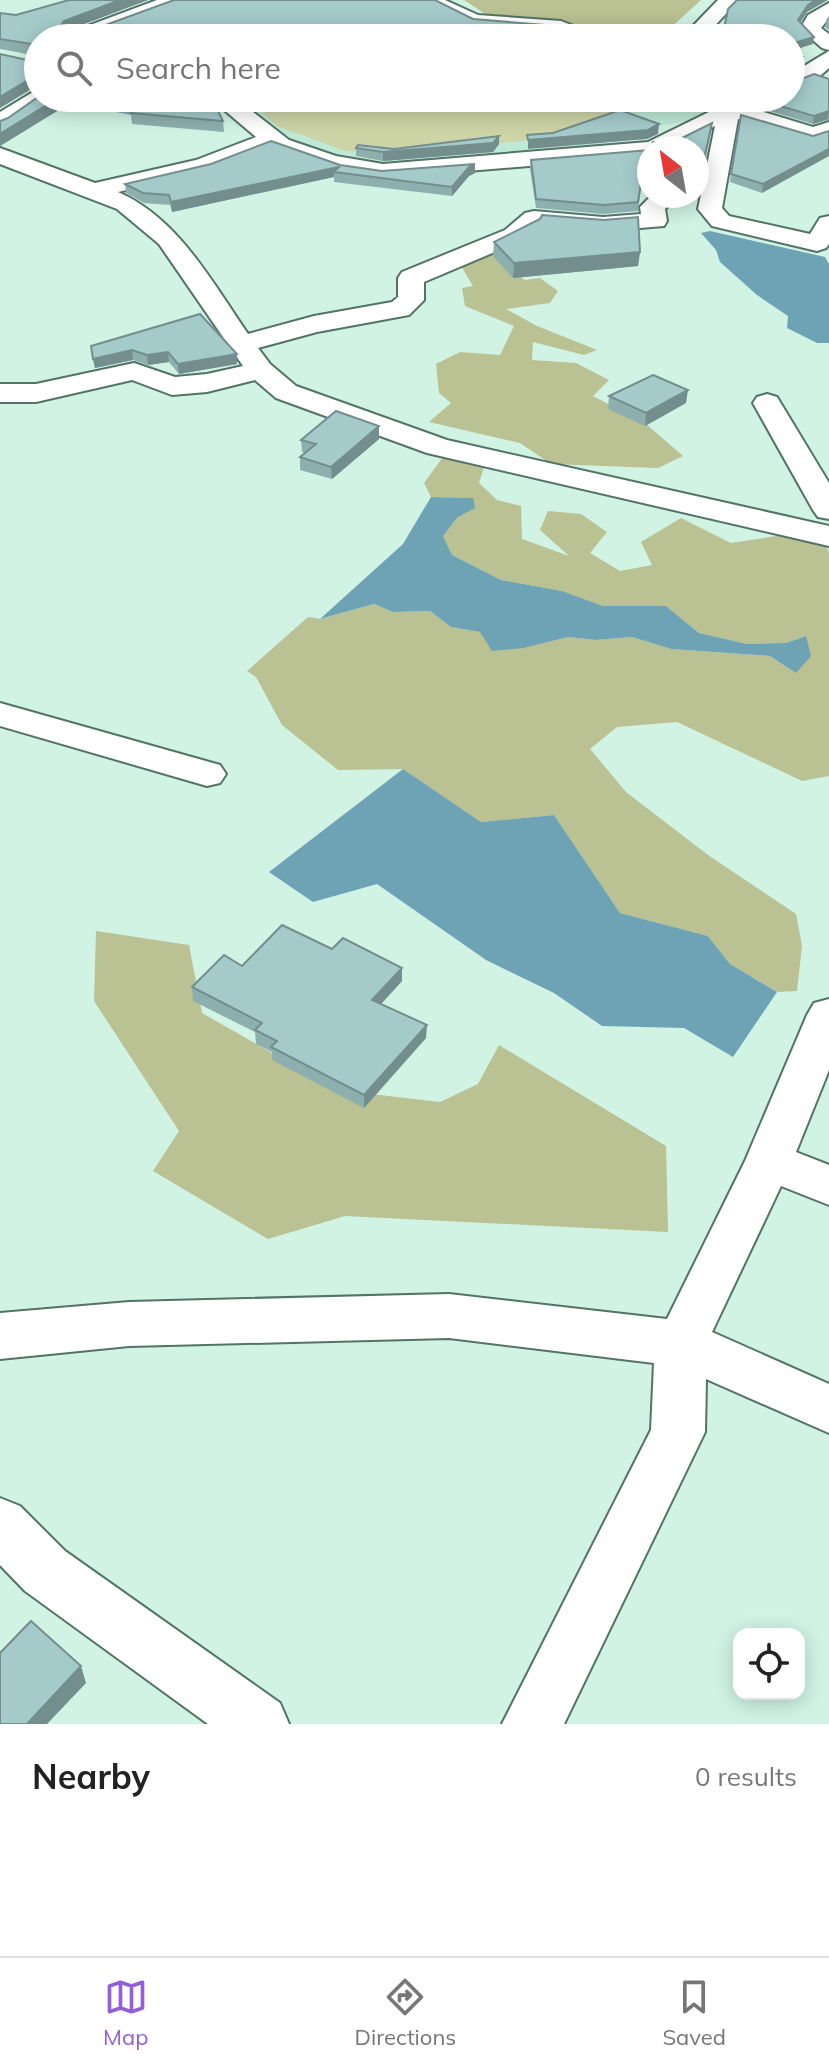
<!DOCTYPE html>
<style>
:root{--surface:#fff;--page:#f2f2f2;--text:#222;--muted:#767676;--line:#e0e0e0;--accent:#925fd8}
body{margin:0;font-family:Mulish,sans-serif;background:var(--page);color:var(--text)}
.controls{position:absolute;right:24px;bottom:24px;display:grid;overflow:hidden;border-radius:16px;box-shadow:0 4px 20px #0003}
.controls button{width:72px;height:72px;display:grid;place-items:center;padding:0;border:0;border-bottom:2px solid var(--line);background:var(--surface);color:var(--text);font:40px sans-serif}
.compass{position:absolute;left:637px;top:136px;width:72px;height:72px;border-radius:50%;background:var(--surface);box-shadow:0 4px 20px #0003;rotate:329deg}
.list{margin:0;padding:0;list-style:none}
h2{display:flex;justify-content:space-between;align-items:center;height:104px;margin:0;padding:0 32px;font-size:34px}
h2 small{font-size:26px;font-weight:400;color:var(--muted)}
.icon{flex:none;width:44px;height:44px;fill:none;stroke:currentColor;stroke-width:2;stroke-linecap:round;stroke-linejoin:round}
.map{position:relative;flex:none;width:829px;height:1724px;overflow:hidden}
.search{position:absolute;background:var(--surface);box-shadow:0 4px 20px #0003;left:24px;right:24px;top:24px;height:88px;display:flex;align-items:center;gap:20px;box-sizing:border-box;padding:0 28px;border-radius:44px;color:var(--muted);font-size:30px}
.sheet{height:232px;background:var(--surface)}
nav{display:flex;justify-content:space-around;align-items:center;box-sizing:border-box;height:112px;border-top:2px solid var(--line);background:var(--surface);font-size:22px;color:var(--muted)}
nav a{display:grid;justify-items:center;gap:4px}
nav .on{color:var(--accent)}
.map>svg:first-child{display:block}
</style>
<div class="map">
<svg width="829" height="1724" viewBox="0 0 829 1724">
<rect width="100%" height="100%" fill="#d0f3e4"/>
<path fill="#bee9d7" d="M228 98H705L714 108 700 119 653 127 568 154 384 168 358 165 273 137Z"/>
<path fill="#cdd4a6" d="M312 98H581L616 112 554 138 399 152 345 151 277 126 262 113Z"/>
<g fill="#bac192">
<path d="M464 0H701L667 31 675 38H604L554 22 490 17Z"/>
<path d="M490 252 525 280 540 278 558 291 550 303 506 309 537 326 597 350 584 355 533 342 532 360 576 363 609 380 593 396 646 424 683 456 658 468 551 464 520 443 429 422 451 403 439 393 436 364 460 352 500 355 514 326 465 306 462 288 473 286 458 261Z"/>
<path d="M443 457 485 464 479 483 497 500 521 506 522 539 569 556 540 530 548 511 581 514 607 532 590 553 620 571 652 565 641 542 681 518 731 543 783 535 825 543 829 553V776L802 781 677 722 617 727 590 749 626 792 708 855 796 914 802 946 797 991 777 992 730 964 708 936 620 913 554 815 481 822 403 769 338 770 282 725 256 677 247 671 308 617 321 619 374 604 393 612 430 611 451 627 480 632 524 648 568 637 596 640 632 637 671 649 770 656 796 673 806 636 786 643 747 644 699 633 666 606H602L562 591 501 580 452 555 443 536 473 498 431 497 424 483Z"/>
<path d="M96 931 189 945 202 1013 337 1090 440 1102 478 1084 499 1045 666 1146 668 1232 345 1216 268 1239 153 1171 179 1131 94 1001Z"/>
</g>
<g fill="#6da3b5">
<path d="M710 231 825 257 829 264V343H817L787 328 788 316 757 295 720 262 716 250 701 233Z"/>
<path d="M431 497 473 498 475 508 458 517 443 536 452 555 501 580 562 591 603 606H666L699 633 747 644 786 643 806 636 811 656 796 673 770 656 671 649 632 637 596 640 568 637 524 648 492 651 480 632 451 627 430 611 393 612 374 604 320 619 403 544Z"/>
<path d="M403 769 481 822 554 815 620 913 708 936 730 964 777 992 733 1057 684 1028 602 1026 554 993 486 960 377 884 313 902 269 872Z"/>
</g>
<g fill="none" stroke-linecap="round" stroke-linejoin="round">
<defs>
<g id="minor">
<path d="M157 0H185L182 4 92 38H63L66 34Z"/>
<path d="M420 0H445L478 15 561 21 594 34 597 38H570L557 33 474 27Z"/>
<path d="M718 0H739L707 34H693L690 30 693 26Z"/>
<path d="M829 3V18L821 28 829 34V50L822 48 800 29 808 15Z"/>
<path d="M829 51V68L821 75 791 88V74Z"/>
<path d="M38 89V98L46 100 8 127 0 129V112Z"/>
<path d="M210 98H235L289 140 336 156 383 164 648 142 715 109 704 98H756L758 101 750 108 813 127 829 122V136L813 141 738 119 722 208 729 216 810 234 820 218 829 216V244L826 248 817 251 712 226 698 209 715 126 672 148H649V156L383 178 324 167 270 147 211 170 118 192C178 218 212 282 248 334L314 316 392 302 398 297V278L402 272 505 230 525 213 534 211 603 217 641 214 640 207 651 196H678L665 209 667 221 664 226 603 231 540 226 523 240 424 282V300L409 315 317 332 258 348 270 364 296 386 447 440 829 526V546L427 453 276 398 255 380 207 392 172 395 132 380 36 402H0V384H36L134 363 175 377 207 374 243 366 159 244 117 209 0 164V148L95 183 196 160 256 137Z"/>
<path d="M767 394 777 397 829 483V519L818 517 813 510 753 403 757 397Z"/>
<path d="M0 703 220 765 226 774 220 783 207 786 0 726Z"/>
<path d="M829 999V1070L796 1152 829 1165V1205L781 1186 712 1332 829 1384V1433L706 1379 705 1432 564 1724H502L651 1430 654 1363 449 1338 129 1346 0 1359V1313L129 1302 449 1294 667 1319 745 1161 807 1015 814 1003Z"/>
<path d="M0 1498 20 1506 65 1551 280 1703 289 1724H208L25 1591 0 1565Z"/>
</g>
</defs>
<use href="#minor" stroke="#537366" stroke-width="4"/>
<use href="#minor" fill="#fff" fill-rule="evenodd"/>
</g>
<g fill="#8dafae">
<path d="M69 0H148L66 31 473 19 38 38V56L0 49V13L16 15Z"/>
<path d="M829 16V30L825 27 826 20Z"/>
<path d="M0 54 36 62 38 61V87L36 86 0 108Z"/>
<path d="M829 79V120L813 124 756 107 757 99 791 83Z"/>
<path d="M38 98H212L223 121 224 132 132 124 131 115 70 103 0 146V121L8 118Z"/>
<path d="M711 132 702 173 697 172V148L674 142Z"/>
<path d="M499 136V144L493 152 383 161 356 156V148L394 149Z"/>
<path d="M813 136 762 193 730 182 731 174Z"/>
<path d="M649 150V165L644 164 638 211 603 214 536 208 530 169 531 160Z"/>
<path d="M475 164V173L469 176 452 196 334 182V177L172 212 170 205 144 203 126 193 125 184 340 165 382 171Z"/>
<path d="M494 242 640 252 638 266 513 278 493 256Z"/>
<path d="M200 314 237 364 179 374 169 362 148 365 133 360 95 368 91 346Z"/>
<path d="M609 396 686 403 645 426 608 409Z"/>
<path d="M379 426V439L332 479 300 470V457L305 453 302 452 301 440Z"/>
<path d="M332 949 402 968V981L381 1004 426 1038 364 1108 272 1060V1052L256 1044 255 1032 193 1001 192 987 242 966Z"/>
</g>
<g fill="#738e8d">
<path d="M120 0H148L65 31 60 38 59 28 64 21Z"/>
<path d="M816 0H828L807 12 797 28 798 20 808 5Z"/>
<path d="M814 37 813 44 791 51V44Z"/>
<path d="M802 57 801 65 791 72V65Z"/>
<path d="M35 76 36 86 0 108V97Z"/>
<path d="M58 98H69L70 103 0 146V134Z"/>
<path d="M829 111 828 119 813 124 814 116Z"/>
<path d="M659 124 658 134 647 139 528 149V140Z"/>
<path d="M499 136V144L493 152 383 161V152Z"/>
<path d="M829 149V156L762 193 763 184Z"/>
<path d="M475 164V173L469 176 452 196V187L469 167Z"/>
<path d="M339 167 334 172V177L172 212 171 202Z"/>
<path d="M640 252 638 266 513 278 514 263Z"/>
<path d="M132 350 133 360 95 368 93 359Z"/>
<path d="M168 352 169 362 148 365 147 355Z"/>
<path d="M237 354V364L179 374 178 364Z"/>
<path d="M688 390 686 403 645 426 646 413Z"/>
<path d="M379 426V439L332 479 331 467Z"/>
<path d="M402 968V981L372 1014V1000Z"/>
<path d="M427 1025 426 1038 364 1108V1095Z"/>
<path d="M81 1666 86 1683 47 1724H27Z"/>
</g>
<g fill="#a4cbca" stroke="#738e8d" stroke-width="2">
<path d="M69 0H120L64 21 59 28 62 31 92 30 174 0H435L473 19 545 25 580 38H38V45L0 39V13L16 15Z"/>
<path d="M737 0H816L808 5 798 20 814 37 791 44V38H722L728 9Z"/>
<path d="M0 54 36 62 38 61V76H35L0 97Z"/>
<path d="M791 56 802 57 791 65Z"/>
<path d="M814 74 829 79V111L814 116 757 99 791 98V80V83Z"/>
<path d="M38 97 58 98 0 134V121L8 118Z"/>
<path d="M100 98H212L223 121 131 113 138 105Z"/>
<path d="M620 110 659 124 648 130 528 140 527 135 553 133Z"/>
<path d="M741 115 813 136 829 131V149L763 184 731 174Z"/>
<path d="M712 123 703 164 697 163V148H651L653 142H674Z"/>
<path d="M499 136 493 143 383 152 356 148 358 145 394 149Z"/>
<path d="M271 141 340 165 382 171 475 164 469 167 452 187 334 172 339 167 171 202 169 195 143 193 125 184 211 164Z"/>
<path d="M649 150V155H645L638 202 604 205 536 199 531 160Z"/>
<path d="M542 215 604 220 638 217 640 252 514 263 494 242 540 219Z"/>
<path d="M200 314 237 354 178 364 168 352 147 355 132 350 93 359 91 346Z"/>
<path d="M653 375 688 390 646 413 609 396Z"/>
<path d="M336 411 379 426 331 467 300 457 316 444 301 440Z"/>
<path d="M282 925 332 949 343 938 402 968 372 1000 427 1025 364 1095 271 1047 277 1041 255 1030 262 1023 192 987 224 955 242 966Z"/>
<path d="M31 1621 81 1666 27 1724H0V1653Z"/>
</g>
</svg>
<div class="controls">
<button><svg class="icon" aria-label="locate" viewBox="0 0 24 24"><circle cx="12" cy="12" r="6"/><path d="M12 2v4M12 18v4M2 12h4M18 12h4"/></svg></button>
</div>
<svg class="compass" viewBox="-18 -18 36 36"><path d="M0-13l5 13h-10z" fill="#e53935"/><path d="M0 13l5-13h-10z" fill="#767676"/></svg>
<div class="search"><svg class="icon" aria-label="search" viewBox="0 0 24 24"><circle cx="10" cy="10" r="6"/><path d="M15 15l6 6"/></svg>Search here</div>
</div>
<section class="sheet">
<h2>Nearby<small>0 results</small></h2>
<ul class="list">
</ul>
</section>
<nav>
<a class="on"><svg class="icon" aria-label="map" viewBox="0 0 24 24"><path d="M3 6l6-2 6 2 6-2v14l-6 2-6-2-6 2zM9 4v14M15 6v14"/></svg>Map</a>
<a><svg class="icon" aria-label="directions" viewBox="0 0 24 24"><path d="M12 3l9 9-9 9-9-9zM9 14v-3h6M13 9l2 2-2 2"/></svg>Directions</a>
<a><svg class="icon" aria-label="saved" viewBox="0 0 24 24"><path d="M7 4h10v16l-5-4-5 4z"/></svg>Saved</a>
</nav>
